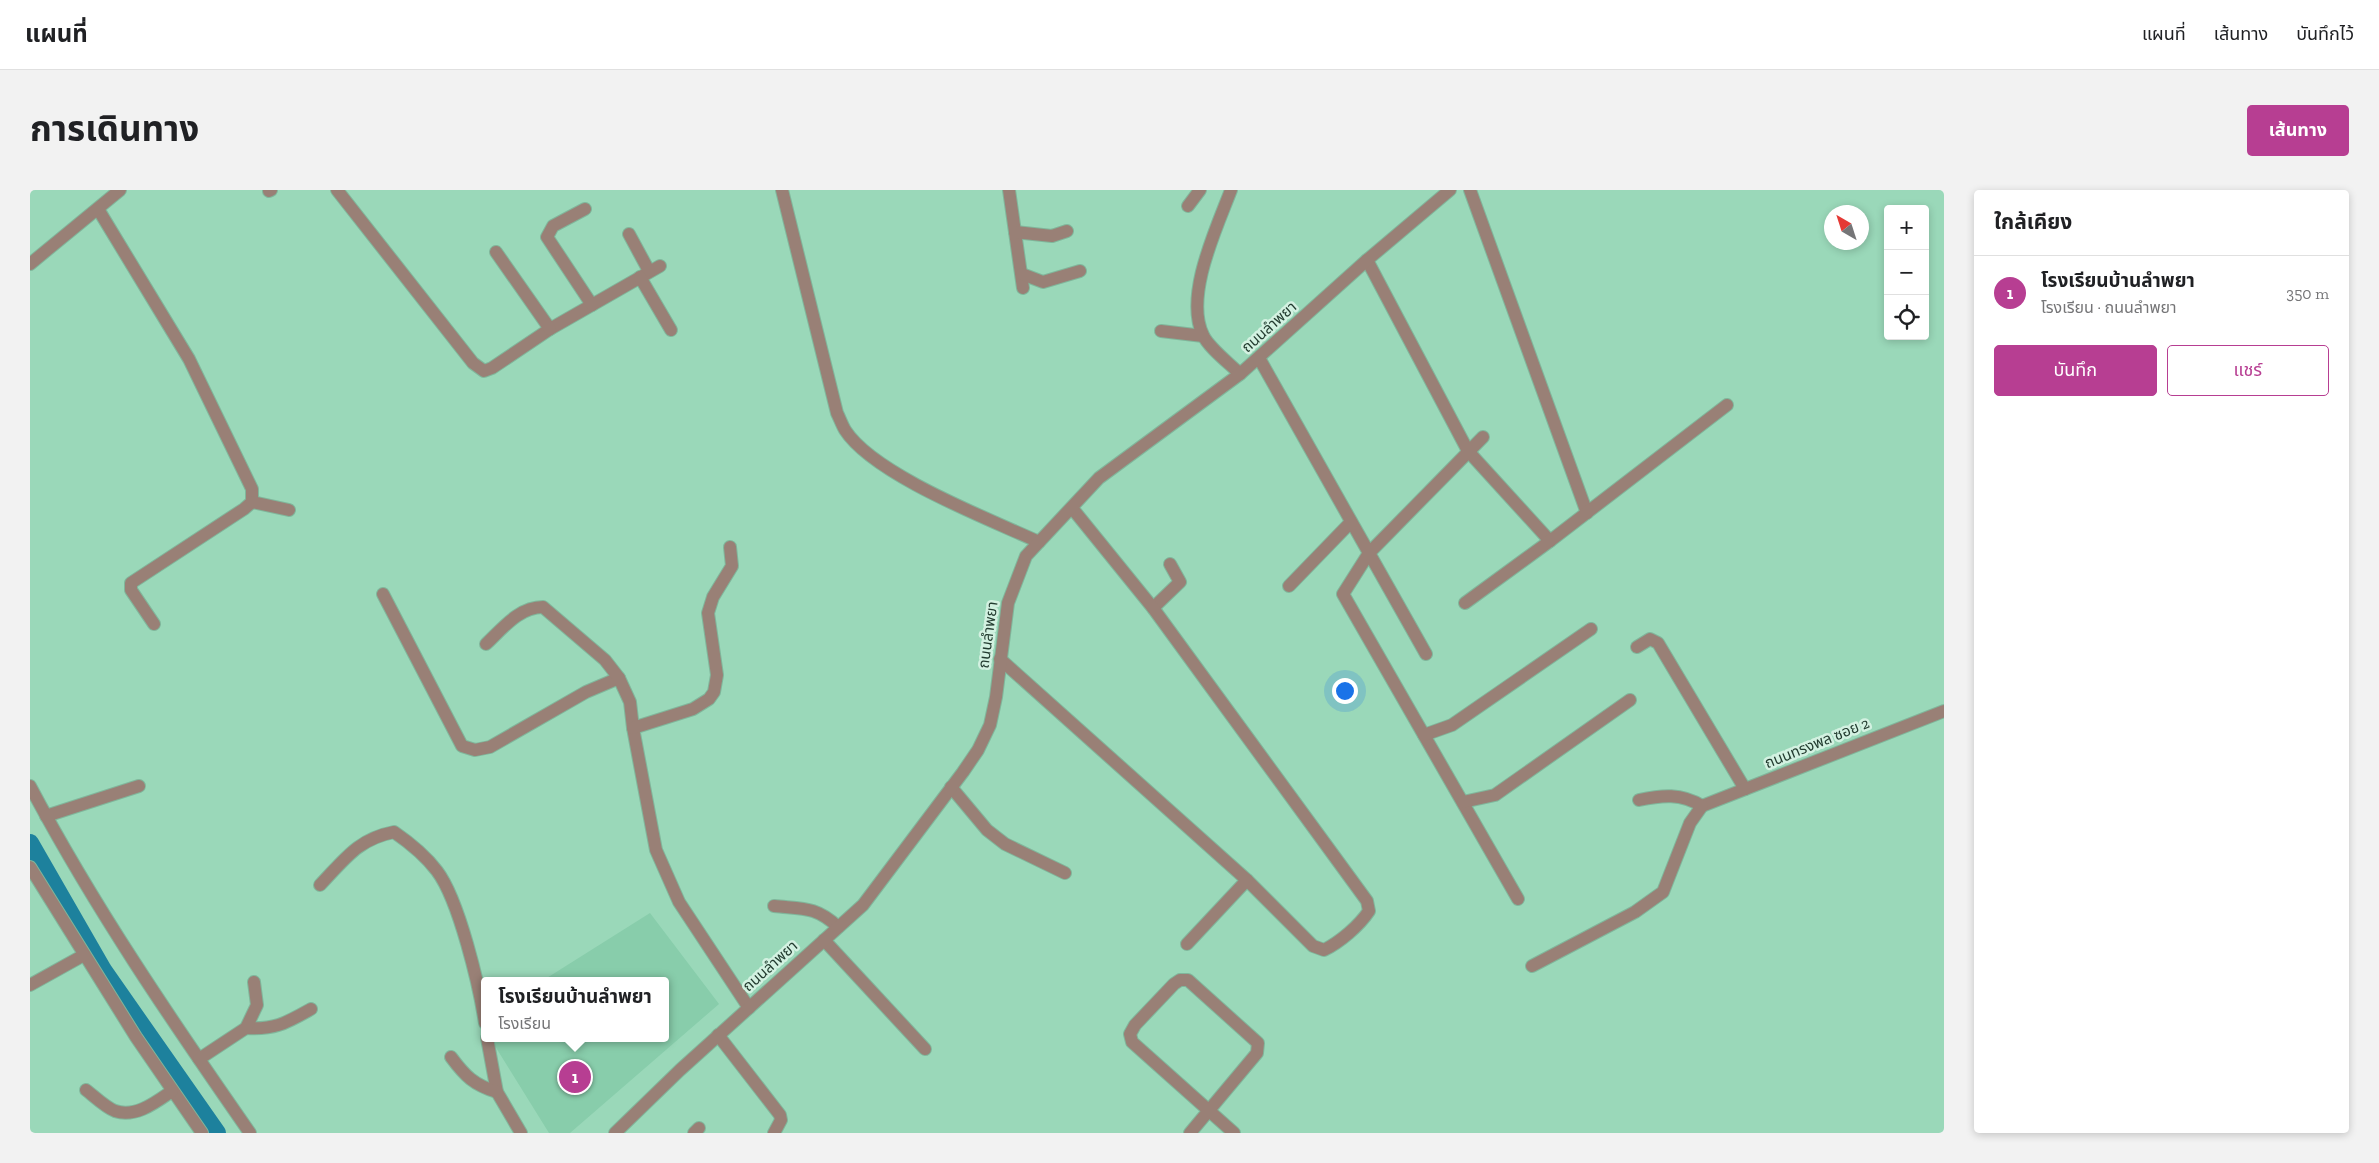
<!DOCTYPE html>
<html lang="th">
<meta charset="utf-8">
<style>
:root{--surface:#fff;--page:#f2f2f2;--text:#202124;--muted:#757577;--line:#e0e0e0;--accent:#b73e92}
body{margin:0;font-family:"Zilla Slab","Noto Sans Thai",serif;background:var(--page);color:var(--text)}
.controls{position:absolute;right:15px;top:15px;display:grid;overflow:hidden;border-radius:5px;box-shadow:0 2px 8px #0003}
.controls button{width:45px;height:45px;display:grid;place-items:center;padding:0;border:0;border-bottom:1px solid var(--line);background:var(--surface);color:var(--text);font:25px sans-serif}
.compass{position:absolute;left:1794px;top:15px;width:45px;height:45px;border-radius:50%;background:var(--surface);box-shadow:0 2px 8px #0003;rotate:321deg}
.you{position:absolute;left:1314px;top:500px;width:18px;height:18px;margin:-12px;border:4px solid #fff;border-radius:50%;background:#1a73e8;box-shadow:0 0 0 8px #1a73e833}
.badge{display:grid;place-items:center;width:32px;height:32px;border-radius:50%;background:var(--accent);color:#fff;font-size:16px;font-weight:700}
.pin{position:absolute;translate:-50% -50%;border:2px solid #fff;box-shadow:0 1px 5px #0006}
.popup{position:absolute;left:451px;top:787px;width:188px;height:65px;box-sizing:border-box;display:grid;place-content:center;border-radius:5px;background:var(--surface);filter:drop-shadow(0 1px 4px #0005);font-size:16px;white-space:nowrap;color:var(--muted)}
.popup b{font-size:19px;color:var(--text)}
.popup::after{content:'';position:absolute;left:50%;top:100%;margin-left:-10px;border:10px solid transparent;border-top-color:var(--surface)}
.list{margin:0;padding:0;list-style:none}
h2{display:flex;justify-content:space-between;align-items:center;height:65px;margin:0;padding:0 20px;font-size:21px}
h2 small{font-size:16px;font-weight:400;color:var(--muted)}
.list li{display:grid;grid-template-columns:32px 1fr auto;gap:15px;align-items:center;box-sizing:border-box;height:75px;padding:0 20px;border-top:1px solid var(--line)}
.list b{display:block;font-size:19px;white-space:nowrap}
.list p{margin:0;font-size:16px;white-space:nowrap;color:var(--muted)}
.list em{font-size:16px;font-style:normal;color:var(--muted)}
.actions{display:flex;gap:10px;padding:15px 20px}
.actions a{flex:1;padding:11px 0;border:1px solid var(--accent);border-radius:5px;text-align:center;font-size:18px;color:var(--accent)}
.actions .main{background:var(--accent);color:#fff}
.icon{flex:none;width:28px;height:28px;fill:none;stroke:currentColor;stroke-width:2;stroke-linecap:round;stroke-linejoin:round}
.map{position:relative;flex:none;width:1914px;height:943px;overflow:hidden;border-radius:5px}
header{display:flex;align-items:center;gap:30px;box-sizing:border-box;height:70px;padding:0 25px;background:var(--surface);border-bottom:1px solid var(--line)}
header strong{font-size:24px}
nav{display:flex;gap:28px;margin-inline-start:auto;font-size:18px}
.intro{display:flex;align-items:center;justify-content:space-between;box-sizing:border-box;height:120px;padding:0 30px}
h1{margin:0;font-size:35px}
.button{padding:12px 22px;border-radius:5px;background:var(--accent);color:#fff;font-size:18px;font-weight:700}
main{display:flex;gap:30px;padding:0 30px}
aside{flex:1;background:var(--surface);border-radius:5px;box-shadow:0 2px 8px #0003}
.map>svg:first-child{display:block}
</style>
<header>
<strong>แผนที่</strong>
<nav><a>แผนที่</a><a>เส้นทาง</a><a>บันทึกไว้</a></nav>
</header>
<div class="intro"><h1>การเดินทาง</h1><a class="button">เส้นทาง</a></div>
<main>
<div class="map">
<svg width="1914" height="943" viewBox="0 0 1914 943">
<rect width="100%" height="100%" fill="#9ad8b9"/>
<path fill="#88cdab" d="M620 723 689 814 540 943H519L460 848H635V791H512Z"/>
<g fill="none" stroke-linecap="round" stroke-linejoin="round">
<path stroke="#1d819d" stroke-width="18" d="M0 653 73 780 187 943"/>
<defs>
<g id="minor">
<path d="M307 0 443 173 454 181 462 178 520 139 630 76"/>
<path d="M752 0 807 223C810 229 812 235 815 240 844 285 959 329 1009 352"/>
<path d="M979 0 993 98"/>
<path d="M1201 0C1187 37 1154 106 1173 145 1178 157 1200 174 1210 184"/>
<path d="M1440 0 1557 323"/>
<path d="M239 1 241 0"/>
<path d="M1158 16 1170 0"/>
<path d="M68 19 159 169 222 299V312L214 319 101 393V400L124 434"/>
<path d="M555 19 523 36 517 47 562 115"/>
<path d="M985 42 1022 46 1037 41"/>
<path d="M599 44 619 81"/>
<path d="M466 62 520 139"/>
<path d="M1337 70 1438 261 1520 351"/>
<path d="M0 74 90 0"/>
<path d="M992 84 1013 92 1050 81"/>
<path d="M610 87 641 140"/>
<path d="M1131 141 1173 146"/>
<path d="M1229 168 1339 363 1313 404 1488 709"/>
<path d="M222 312 259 320"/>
<path d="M1259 396 1321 332"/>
<path d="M353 404 432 556 445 560 460 557 556 502 589 488"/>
<path d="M1435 413 1520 351 1697 215"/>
<path d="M1123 418 1150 392 1140 374"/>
<path d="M456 454C473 438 489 417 513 417L575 470 589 488 600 512 603 538 626 660 649 712 719 818"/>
<path d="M1607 457 1620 449 1628 453 1715 599"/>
<path d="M1396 464 1339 363 1453 247"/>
<path d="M970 469 1217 690 1283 756 1294 760C1310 752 1329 736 1339 721L1337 711 1123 418 1042 318"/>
<path d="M603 538 663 519 679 509 684 502 687 485 678 423 683 407 702 376 700 357"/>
<path d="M1394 545 1422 535 1561 439"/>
<path d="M0 596C64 717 142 831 220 943"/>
<path d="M921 597 957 640 975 654 1035 683"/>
<path d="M1433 612 1465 605 1600 510"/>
<path d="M1672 616 1914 521"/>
<path d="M16 626 109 596"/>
<path d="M0 677 106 847 172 943"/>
<path d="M290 695C315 669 328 649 364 642 380 653 395 665 407 681 429 710 449 795 455 833"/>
<path d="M744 716C772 719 786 716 808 737"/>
<path d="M794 750 895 859"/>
<path d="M1157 754 1217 690"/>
<path d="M1502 776 1605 722 1633 702 1660 633 1672 616C1651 603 1632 605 1609 610"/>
<path d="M0 795 54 765"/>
<path d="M216 838C245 840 256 833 281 819"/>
<path d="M688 845 750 925 751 930 744 943"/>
<path d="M457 848 467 902 491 943"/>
<path d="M421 867C435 886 444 895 467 902"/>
<path d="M169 869 216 838 227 815 224 792"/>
<path d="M56 900C64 906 75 917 85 921 106 928 126 912 142 901"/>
<path d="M585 943 650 880 833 715 933 582 948 560 960 535 966 507 978 413 996 366 1069 288 1210 184 1337 70 1420 0"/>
<path d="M664 943 669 938"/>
<path d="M1160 943 1227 863 1228 853 1158 790H1150L1144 794 1105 835 1100 844 1102 852 1204 943"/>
</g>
</defs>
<use href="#minor" stroke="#80b69b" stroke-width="14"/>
<use href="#minor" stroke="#998076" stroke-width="12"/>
</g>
<g text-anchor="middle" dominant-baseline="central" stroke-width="5" stroke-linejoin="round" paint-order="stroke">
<g font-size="15" fill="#233c30" stroke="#d3f1e1">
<text transform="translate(1239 137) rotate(-42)">ถนนลำพยา</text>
<text transform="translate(958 445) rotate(-82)">ถนนลำพยา</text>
<text transform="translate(1787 553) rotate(-22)">ถนนทรงพล ซอย 2</text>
<text transform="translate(740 776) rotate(-42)">ถนนลำพยา</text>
</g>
</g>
</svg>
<div class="controls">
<button>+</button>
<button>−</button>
<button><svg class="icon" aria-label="locate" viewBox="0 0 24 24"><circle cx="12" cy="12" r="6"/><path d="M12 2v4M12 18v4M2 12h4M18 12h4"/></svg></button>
</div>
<svg class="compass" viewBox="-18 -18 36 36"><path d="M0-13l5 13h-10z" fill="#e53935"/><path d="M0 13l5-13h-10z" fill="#757577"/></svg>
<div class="you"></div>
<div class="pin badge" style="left:545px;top:887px">1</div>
<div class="popup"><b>โรงเรียนบ้านลำพยา</b>โรงเรียน</div>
</div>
<aside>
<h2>ใกล้เคียง<small></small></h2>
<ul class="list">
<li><span class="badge">1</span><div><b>โรงเรียนบ้านลำพยา</b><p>โรงเรียน · ถนนลำพยา</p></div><em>350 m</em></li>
</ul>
<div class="actions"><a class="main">บันทึก</a><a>แชร์</a></div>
</aside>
</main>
